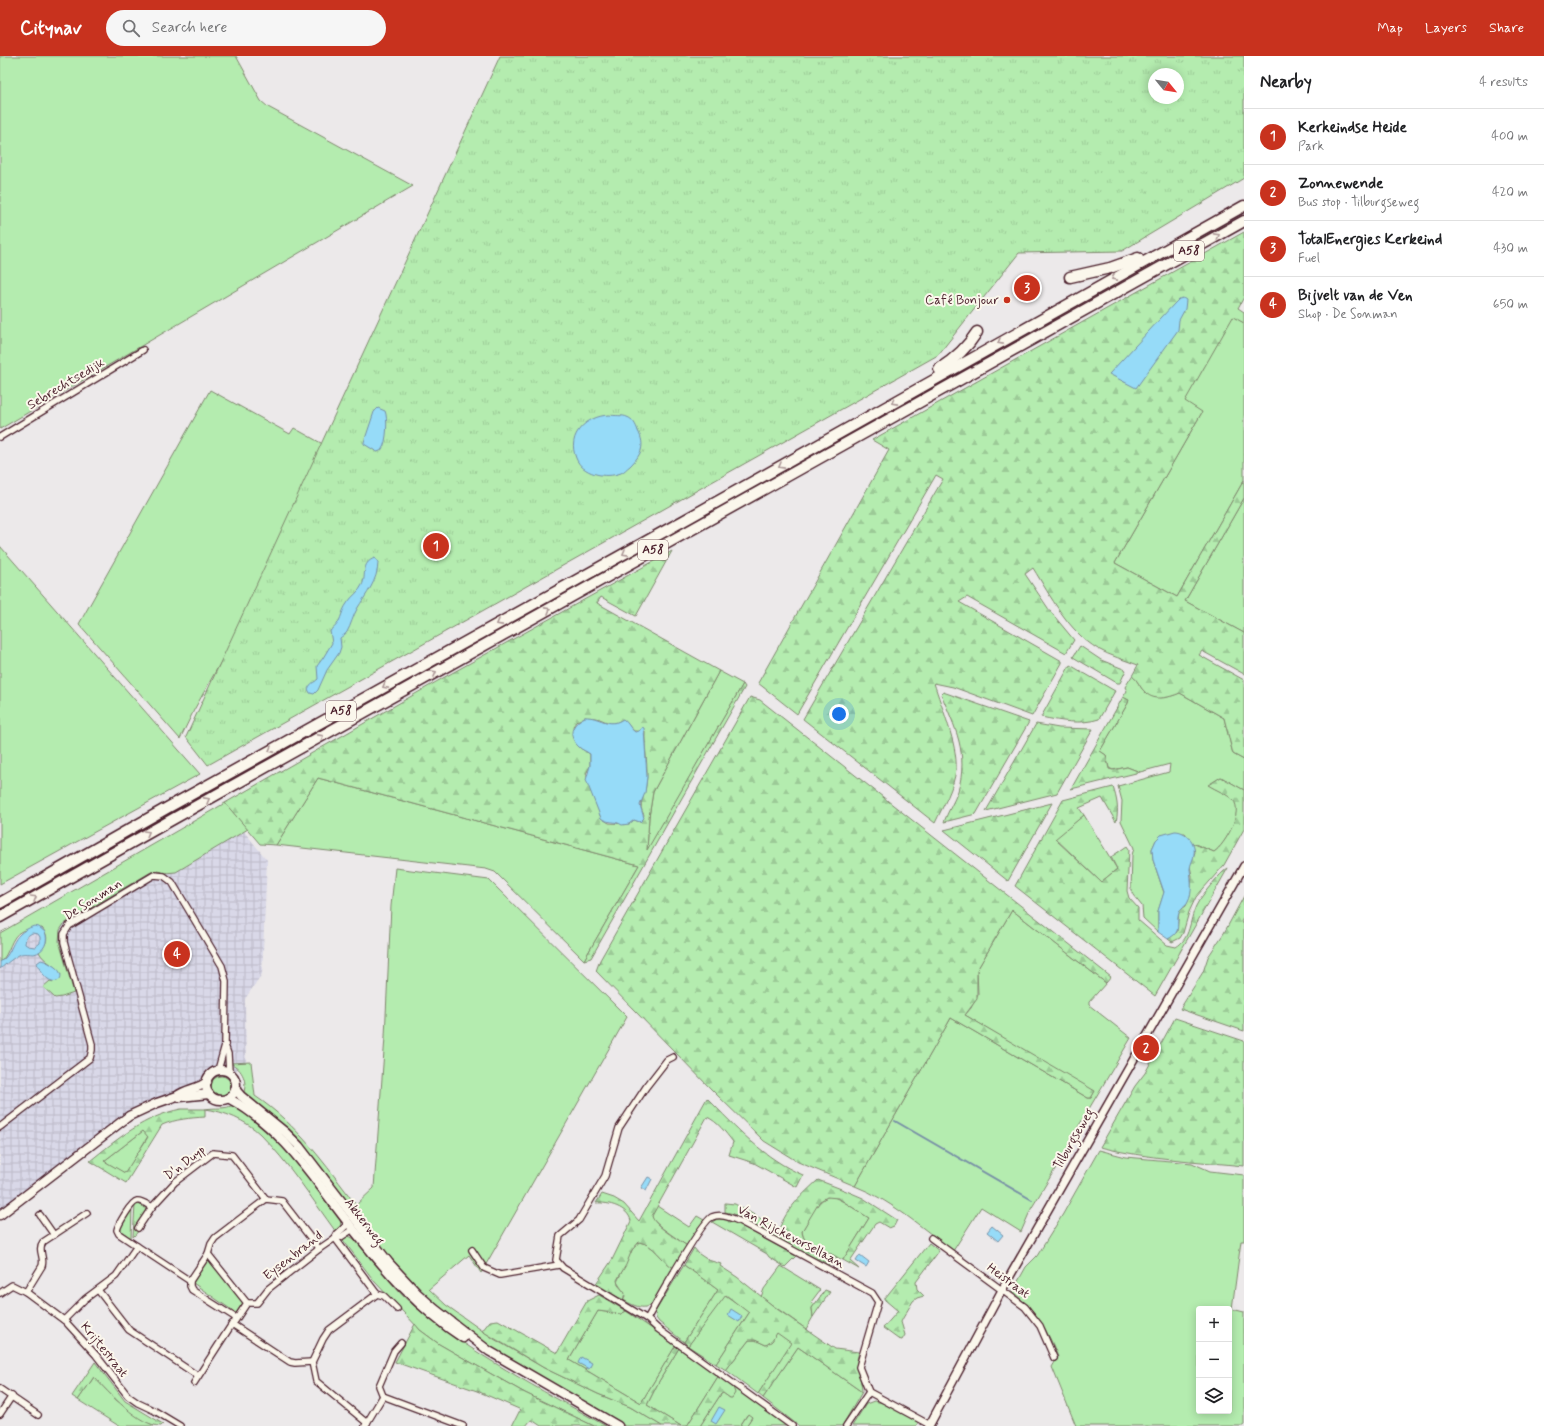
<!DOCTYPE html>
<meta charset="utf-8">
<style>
:root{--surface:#fff;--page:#f6f6f6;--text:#202124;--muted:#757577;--line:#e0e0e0;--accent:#c8321e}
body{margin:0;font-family:Mynerve,sans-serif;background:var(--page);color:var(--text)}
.controls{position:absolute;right:12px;bottom:12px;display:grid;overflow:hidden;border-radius:4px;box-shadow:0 2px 10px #0003}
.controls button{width:36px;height:36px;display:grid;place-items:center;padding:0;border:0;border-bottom:1px solid var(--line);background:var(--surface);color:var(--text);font:20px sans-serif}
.compass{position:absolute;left:1148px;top:12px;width:36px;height:36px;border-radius:50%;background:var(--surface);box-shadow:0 2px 10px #0003;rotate:120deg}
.you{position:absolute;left:839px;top:658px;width:14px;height:14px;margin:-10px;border:3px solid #fff;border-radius:50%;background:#1a73e8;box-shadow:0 0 0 6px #1a73e833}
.badge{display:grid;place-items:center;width:26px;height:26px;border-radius:50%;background:var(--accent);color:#fff;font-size:13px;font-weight:700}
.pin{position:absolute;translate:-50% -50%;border:2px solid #fff;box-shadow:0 1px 4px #0006}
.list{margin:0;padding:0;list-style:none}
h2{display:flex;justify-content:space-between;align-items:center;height:52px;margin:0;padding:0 16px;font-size:17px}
h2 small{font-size:13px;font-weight:400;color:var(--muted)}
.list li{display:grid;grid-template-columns:26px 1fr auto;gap:12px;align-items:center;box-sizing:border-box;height:56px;padding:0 16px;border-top:1px solid var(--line)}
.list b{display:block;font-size:15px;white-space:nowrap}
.list p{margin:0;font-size:13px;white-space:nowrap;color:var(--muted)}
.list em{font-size:13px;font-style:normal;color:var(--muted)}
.icon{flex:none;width:22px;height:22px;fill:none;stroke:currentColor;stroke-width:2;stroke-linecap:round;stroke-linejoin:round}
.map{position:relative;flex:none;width:1244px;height:1370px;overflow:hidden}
header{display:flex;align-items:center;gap:24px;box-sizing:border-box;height:56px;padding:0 20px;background:var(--accent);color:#fff}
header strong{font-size:19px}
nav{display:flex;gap:22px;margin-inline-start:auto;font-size:14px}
.search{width:280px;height:36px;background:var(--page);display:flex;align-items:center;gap:10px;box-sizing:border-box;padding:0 14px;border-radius:22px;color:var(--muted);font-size:15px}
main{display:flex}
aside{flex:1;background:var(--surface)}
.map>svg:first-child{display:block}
</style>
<header>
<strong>Citynav</strong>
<div class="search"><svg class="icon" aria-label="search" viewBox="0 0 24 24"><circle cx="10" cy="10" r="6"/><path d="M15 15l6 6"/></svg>Search here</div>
<nav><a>Map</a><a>Layers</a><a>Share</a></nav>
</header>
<main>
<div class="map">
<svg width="1244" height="1370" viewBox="0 0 1244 1370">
<defs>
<pattern id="industrial-grid" width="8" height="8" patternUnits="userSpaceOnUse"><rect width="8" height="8" fill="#d9d8e8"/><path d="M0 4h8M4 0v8" fill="none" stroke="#bcb9c7"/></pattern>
<pattern id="forest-firs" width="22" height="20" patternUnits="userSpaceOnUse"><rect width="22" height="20" fill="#b4ecaf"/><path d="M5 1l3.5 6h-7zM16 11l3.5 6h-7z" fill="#9cca97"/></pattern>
<pattern id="park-tufts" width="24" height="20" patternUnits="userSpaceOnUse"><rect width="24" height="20" fill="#b4ecaf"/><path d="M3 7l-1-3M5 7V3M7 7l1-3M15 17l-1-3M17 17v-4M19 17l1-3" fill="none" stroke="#9cca97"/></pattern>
</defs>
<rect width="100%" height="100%" fill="#ece9ea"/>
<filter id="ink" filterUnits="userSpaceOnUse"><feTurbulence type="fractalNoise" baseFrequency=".025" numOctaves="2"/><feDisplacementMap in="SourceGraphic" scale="8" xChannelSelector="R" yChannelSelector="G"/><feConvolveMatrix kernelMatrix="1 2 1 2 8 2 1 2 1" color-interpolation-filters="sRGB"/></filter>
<g filter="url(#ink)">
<path fill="url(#industrial-grid)" d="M226 753 267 804 262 918 245 943 246 1010 133 1058 0 1155V898Z"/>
<g fill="#b4ecaf" stroke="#7f866d" fill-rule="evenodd">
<path d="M0 0H236L261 45 268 51 413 130 0 373Z"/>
<path d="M1233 260 1244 267V424L1177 541 1115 507 1201 358V356L1184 345Z"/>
<path d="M210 334 290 378 294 372 384 422 251 552 194 654 180 683 79 568Z"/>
<path d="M1244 442V577L1185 545Z"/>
<path d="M0 490 200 718 0 828Z"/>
<path d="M719 615 743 628 647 795 649 761 653 736Z"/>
<path d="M1132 620C1138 624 1139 630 1144 635 1155 645 1167 642 1180 637L1224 662 1233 698 1244 704V734L1221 721 1209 729C1216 734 1228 738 1234 744 1244 756 1225 789 1214 796L1192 787 1185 777 1161 779 1156 784 1152 793 1153 804 1164 837 1158 855V876L1143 862 1142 850 1133 839 1131 834 1132 799 1134 792 1121 765 1122 745 1118 730 1169 716 1170 708 1140 716 1127 711 1113 714 1109 712 1106 699 1100 695 1128 647V644L1123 641 1127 635 1125 631Z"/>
<path d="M318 722 639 809 584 904 495 816 486 813 276 789Z"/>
<path d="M225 747 248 773 176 816 165 817 157 815 151 816 64 868 60 874 59 885 74 937 62 941 55 942 43 931 50 925 54 926 61 919C55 908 45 907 39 896 47 888 50 881 42 872 36 873 28 873 22 875 10 880 10 899 0 906V877Z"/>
<path d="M1084 759 1117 813 1101 826 1055 782Z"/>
<path d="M395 812 489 824 627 961 481 1217 469 1199 429 1233 446 1249 494 1283 544 1312 598 1338 630 1351 662 1370H625L573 1342 487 1289 409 1227 311 1102 243 1039C248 1026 243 1013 230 1007L251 1006 255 1040C297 1068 326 1109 356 1149L374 1132 385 981 391 850Z"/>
<path d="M1012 854 1106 927 1089 946V949L1131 982 1074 1078 1069 1090 1031 1153 1021 1176 981 1151 953 1195C922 1172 891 1144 855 1130L951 962 1088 1042H1091L1094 1036 965 959 971 952 978 938 977 914Z"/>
<circle cx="221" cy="1030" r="10"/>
<path d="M235 1048 269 1074 288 1093 340 1162 341 1171 336 1176C312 1143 289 1107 260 1078 247 1065 223 1055 205 1053 216 1051 225 1054 235 1048Z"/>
<path d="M143 1075 148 1080 125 1118 104 1105Z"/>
<path d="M1099 1094 1126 1101 1192 1107 1210 1115 1244 1119V1185H1241L1232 1253 1244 1256V1370H1076L1052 1311 1058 1301C1048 1275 1035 1252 1012 1236L1026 1211 1037 1200 1063 1158ZM1199 1253H1229V1355H1199Z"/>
<path d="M832 1140 844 1146 869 1162 843 1204C838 1202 833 1199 828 1196 817 1191 803 1190 802 1175 809 1164 817 1141 832 1140Z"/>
<path d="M135 1149 139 1148 145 1151C148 1160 140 1175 133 1181Z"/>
<path d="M657 1150 689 1171 697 1160 704 1164 687 1190 662 1172 652 1163V1157Z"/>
<path d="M132 1152 131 1182 121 1175 120 1169Z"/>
<path d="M348 1180C360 1183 374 1206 382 1215 391 1227 401 1239 413 1249 471 1298 540 1333 606 1370H594L525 1337 493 1319 439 1288 420 1274 375 1226 343 1184 344 1182Z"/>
<path d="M639 1186C656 1189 660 1204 674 1212L652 1248C643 1255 633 1249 623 1244L625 1240 623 1235 617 1226 632 1194Z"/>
<path d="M210 1200 244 1245 236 1257 193 1227Z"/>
<path d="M684 1209 718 1234 684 1286 659 1266 656 1262 655 1256Z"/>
<path d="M781 1210 820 1234 811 1246 815 1248 812 1252 813 1261 806 1273 761 1241 764 1233Z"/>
<path d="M725 1239 748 1255 749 1257 716 1308 688 1290Z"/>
<path d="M598 1255 621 1258 626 1255 676 1289 641 1347 569 1304Z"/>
<path d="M777 1276 792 1287 758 1338 726 1314 749 1284H755L766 1289 772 1285Z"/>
<path d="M798 1291 862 1336 842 1370H799L763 1342Z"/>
<path d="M679 1292 719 1319 687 1370H681L647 1349 658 1327Z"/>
<path d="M94 1321 116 1344 154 1370H119L78 1344Z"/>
<path d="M732 1328 790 1370H746L752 1361 747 1359 740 1370H700L721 1338 723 1337 730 1342Z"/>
<path d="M874 1345 883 1347 919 1365 916 1370H852L866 1348Z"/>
</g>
<g fill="url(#forest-firs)" stroke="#7f866d" fill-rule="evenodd">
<path d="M1244 176V241L1238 252 1244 256V267L1233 261 1185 345 1202 356 1201 358 1115 507 1177 541 1244 424V442L1185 545 1244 577V618L1202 595 1199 599 1244 624V704L1233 698 1224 662 1180 637C1168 642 1153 646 1144 635 1139 630 1138 624 1132 620L1138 609C1125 604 1110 600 1098 593 1068 575 1051 541 1033 512L1025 518 1050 555 1074 584 1066 597 967 541 959 546 1062 605V607L1032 660 953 631 934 627C941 650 958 689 956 713 954 732 943 750 935 767L803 663 943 423 936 419 797 658 758 627 889 394 872 384Z"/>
<path d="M672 495 636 560 601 541 597 547 719 615 653 736 649 761 647 794 743 628 745 631 591 902 584 904 639 809 318 722 276 789 260 788 225 747 443 622ZM585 661C588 662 592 661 595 662 607 664 611 672 623 663 635 674 627 676 645 675 644 693 649 711 646 729 645 741 637 748 644 759L640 766 634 764 629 768 609 767 601 762 586 718 590 710V698L580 692 573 670 577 665Z"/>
<path d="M1080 590 1101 604 1126 614 1120 627H1117L1073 601Z"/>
<path d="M1070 609 1115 635 1099 663C1081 669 1060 665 1041 661Z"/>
<path d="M943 636 1029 666 976 758 944 766C948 755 954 746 958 735 969 698 955 671 941 638Z"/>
<path d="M750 641 760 644 1111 921 1106 927 1012 854 977 914V943L965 959 1095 1035 1091 1042H1088L951 962 855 1130 798 1106 764 1085 713 1035 596 915 600 904Z"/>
<path d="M1123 641 1129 644 1128 647 1100 695 1106 699 1109 713 1113 714 1127 711 1140 716 1071 733Z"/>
<path d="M1036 668 1059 672 1093 673 1057 737 986 755Z"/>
<path d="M1221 721 1244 734V773L1224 809 1196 841 1189 856 1183 877 1180 882 1172 886 1168 883 1177 876 1179 855 1186 850 1190 840 1192 820 1190 810 1195 796 1192 787 1214 796C1225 789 1244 755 1233 744 1227 738 1216 734 1208 729Z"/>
<path d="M1113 731C1117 743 1119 753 1116 766L1102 742 1079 752 1084 759 1055 783 1101 826 1117 813 1111 801 1127 790 1129 793 1127 835 1129 842 1138 852V864L1167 889 1176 891C1191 882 1189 865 1196 850 1200 841 1220 817 1228 812L1155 940 1015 830 1063 744Z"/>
<path d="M1052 747 1008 825 944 774Z"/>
<path d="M1244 840V860L1241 866 1244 868V975L1180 953 1203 916 1208 901 1224 877Z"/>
<path d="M1175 962 1244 985V1110C1196 1105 1147 1103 1100 1091L1135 1030 1145 1017Z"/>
<path d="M707 1042C736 1071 764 1103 803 1119L797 1131 754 1107 729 1099 733 1086C725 1076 718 1066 707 1061L652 1160C654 1170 678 1183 687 1190L674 1212C660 1204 656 1189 639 1186L632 1194 626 1209 617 1224 618 1229 625 1237 623 1244 595 1229 612 1204 631 1165C628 1151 608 1146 596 1147L602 1138 614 1142 624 1148 639 1165Z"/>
<path d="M181 1053H205V1061C190 1062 176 1063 162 1069L126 1127 90 1105C117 1083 145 1060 181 1053ZM143 1075 148 1081 125 1117 104 1105Z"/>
<path d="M818 1124 849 1136 863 1142 897 1164 894 1170 889 1172 879 1166 875 1168 850 1205 859 1213 843 1204 869 1162 838 1142 827 1141 820 1145 802 1175C803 1192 825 1195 837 1201L833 1207 830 1209 767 1178 734 1158 725 1156V1147L735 1148 779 1173C787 1152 802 1139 818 1124Z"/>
<path d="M717 1163H725L732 1165 796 1200 785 1211 769 1201 767 1198 712 1166Z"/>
<path d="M929 1187 939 1195 916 1226 917 1233 924 1240 917 1242 913 1245 903 1262 901 1266 905 1279 902 1284 898 1283 883 1272 898 1255 885 1244V1242Z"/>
<path d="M694 1192 699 1198 708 1204 721 1208 720 1210 737 1221 777 1253 835 1293 859 1296C853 1313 862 1319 862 1336L798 1291 763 1342 758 1338 791 1287 777 1277 772 1285 766 1289 755 1284H749L726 1314 716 1308 749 1257 726 1239 688 1290 684 1286 718 1234 684 1209Z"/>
<path d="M825 1234 830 1236 813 1261 812 1252Z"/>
<path d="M599 1239 626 1255 621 1258 598 1255 569 1304 641 1347 676 1289 679 1292 658 1327 647 1349 681 1370H662L630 1351 598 1338 544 1312 482 1275 490 1265 498 1264 557 1297 587 1245Z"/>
<path d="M415 1268 420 1274 439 1288 493 1319 525 1337 594 1370H541L532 1364 530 1365 526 1370H512L520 1354 519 1353 477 1335 395 1306Z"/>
<path d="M95 1306 125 1345 163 1368 161 1370C139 1370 109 1337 94 1321L78 1344 72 1340Z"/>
<path d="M719 1319 732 1328 735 1337 732 1342H730L723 1337 721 1338 700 1370H687Z"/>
<path d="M748 1358 752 1361 746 1370H740Z"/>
</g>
<path fill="url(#park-tufts)" stroke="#7f866d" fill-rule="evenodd" d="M500 0H1244V122L1122 195 1019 197 938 299 208 709 186 681ZM1154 18H1178V42H1154Z"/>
<g fill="#96dbf8" stroke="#7890a6" fill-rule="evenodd">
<path d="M1183 242 1186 244 1185 253 1179 264 1178 274 1136 332 1109 318 1174 248 1179 243Z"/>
<path d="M378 352 385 355C388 361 387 387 382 393 381 395 380 395 377 396L364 388V386L374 356Z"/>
<path d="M609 359C615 360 623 359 627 361 633 363 636 369 638 375 646 390 641 399 630 410 627 412 624 416 621 417 605 423 582 418 576 402 566 378 587 360 609 359Z"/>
<path d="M375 502 378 506C378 525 366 538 357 553 353 560 351 569 347 576 345 579 342 580 340 582L341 591 339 597 327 614 318 634 314 638 310 637 308 633C312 625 313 628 318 623L317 610 323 602 332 587 330 575C343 566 339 558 348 546 352 540 359 536 362 529 367 520 360 507 375 502Z"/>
<path d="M585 661C599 660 609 673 623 663 629 667 630 673 635 676L639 675 642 671 644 672 647 721 645 737 640 749 644 762 640 766 634 764 629 768 622 769C615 764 608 768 601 762L586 724 590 710V698C586 695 582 694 579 691 567 680 571 668 585 661Z"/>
<path d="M1175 775C1186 775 1196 786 1194 798 1194 803 1190 808 1190 813 1191 823 1193 837 1188 846 1186 851 1180 852 1179 857 1175 870 1183 875 1168 883L1158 876V855L1164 836 1153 804 1152 793 1156 784 1161 779Z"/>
<path d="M34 870 39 871 45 876C49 885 44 896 34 898 30 898 25 897 21 898 14 901 6 908 0 913V906C16 896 8 879 34 870ZM32 877 38 878 40 881V887L35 891 28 890 25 888 26 881Z"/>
<path d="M41 904C46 905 51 908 55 911 70 922 53 935 41 915 39 912 38 911 37 907Z"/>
<path d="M648 1121 652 1123 646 1135 641 1132Z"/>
<path d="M992 1170 1003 1179 998 1185 987 1176Z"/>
<path d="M860 1199 869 1206 866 1211 856 1205Z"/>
<path d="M731 1253 742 1260 739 1266 728 1259Z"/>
<path d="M581 1301 592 1307 589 1313 578 1307Z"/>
<path d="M719 1351 725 1354 716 1368 711 1365Z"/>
</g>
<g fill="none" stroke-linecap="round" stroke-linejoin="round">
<path stroke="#7890a6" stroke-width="2" d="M895 1065 1032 1144"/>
<defs>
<g id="minor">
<path d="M0 381 143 294"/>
<path d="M225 989 228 998 229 1016"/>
<path d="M673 1001 667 1004 646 1031 619 1072 605 1120 579 1164 560 1180 556 1204 563 1212 647 1263 658 1273 792 1370"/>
<path d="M0 1071 90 1002 92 994V988L64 886V878L69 870 154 819 164 820 172 826 222 910 226 925 225 989 218 1014"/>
<path d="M40 1159 54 1179"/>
<path d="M138 1172 152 1151"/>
<path d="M335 1182 377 1238 384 1240 397 1253"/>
<path d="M335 1182 337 1178 349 1167"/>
<path d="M931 1182 1025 1251 1040 1270 1054 1302"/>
<path d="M137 1190 119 1178 117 1174C118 1169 131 1146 137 1145 141 1144 148 1149 152 1151L175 1126 213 1097 232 1099 266 1143 282 1145 319 1193"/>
<path d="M472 1194 484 1212 500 1219 559 1209"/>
<path d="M208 1198 247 1247"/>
<path d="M190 1225 208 1198 211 1188 215 1182 266 1143"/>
<path d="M98 1234 129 1274 198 1320"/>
<path d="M26 1236 42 1210C45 1201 37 1194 43 1186L87 1157"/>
<path d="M0 1237 12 1229 26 1236 65 1265 96 1299 128 1340 138 1347 155 1355 180 1370"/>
<path d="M647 1263C655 1249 702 1164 712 1161 721 1157 731 1162 739 1165L872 1237 878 1246 859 1311 869 1336 930 1369"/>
<path d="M64 1264 85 1243 116 1220 137 1190 190 1225V1230L192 1234 236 1262"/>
<path d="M235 1265 247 1247H257L268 1233 319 1193 335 1182 341 1181 353 1173"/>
<path d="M312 1306 323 1283 329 1274 377 1238"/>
<path d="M194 1327 232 1268 290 1306 295 1307 312 1306 316 1325 367 1367"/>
<path d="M0 1333 38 1359"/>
<path d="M383 1340 463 1370"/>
<path d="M383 1340 379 1330 394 1295 401 1287"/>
<path d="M0 1358 12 1340"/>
<path d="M365 1370 383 1340"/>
<path d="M846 1370 869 1336"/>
</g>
<path id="tertiary" d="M929 1370 1002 1234 1244 810"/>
<g id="secondary">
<circle cx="221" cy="1029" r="15"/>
<path d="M235 1033 241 1040 285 1076 299 1090 389 1207 417 1237 435 1253 489 1295 618 1370"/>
<path d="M180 1041 209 1038"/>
<path d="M228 1042C284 1072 315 1125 353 1173 386 1215 419 1253 463 1282"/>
<path d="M0 1159 129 1060 157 1047 177 1040C186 1033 198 1033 207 1026"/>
</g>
<g id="motorway">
<path d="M1070 221 1110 212 1138 202"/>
<path d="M939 313C955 303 967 292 977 276"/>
<path d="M0 847 167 752 683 465 1244 150"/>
<path d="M0 861 173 763 1244 165"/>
</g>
</defs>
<use href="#minor" stroke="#4a1f2b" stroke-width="8"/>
<use href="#tertiary" stroke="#4a1f2b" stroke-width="10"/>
<use href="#secondary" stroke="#4a1f2b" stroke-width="11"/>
<use href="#motorway" stroke="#4a1f2b" stroke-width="13"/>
<use href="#minor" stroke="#fbf7ec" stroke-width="5.5"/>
<use href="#tertiary" stroke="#fbf7ec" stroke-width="7"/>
<use href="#secondary" stroke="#fbf7ec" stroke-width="8"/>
<use href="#motorway" stroke="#fbf7ec" stroke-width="10"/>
</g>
<defs><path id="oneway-chevron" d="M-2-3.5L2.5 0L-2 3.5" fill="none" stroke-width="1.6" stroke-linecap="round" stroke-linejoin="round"/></defs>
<g stroke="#ab9695">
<use href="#oneway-chevron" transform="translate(1217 180) rotate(-29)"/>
<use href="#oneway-chevron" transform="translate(1114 222) rotate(151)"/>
<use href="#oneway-chevron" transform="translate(1000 286) rotate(151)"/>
<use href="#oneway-chevron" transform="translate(894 346) rotate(151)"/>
<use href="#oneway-chevron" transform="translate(781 410) rotate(151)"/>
<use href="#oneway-chevron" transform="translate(625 497) rotate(151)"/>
<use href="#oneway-chevron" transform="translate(548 554) rotate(-29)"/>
<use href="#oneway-chevron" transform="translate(499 567) rotate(151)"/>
<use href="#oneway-chevron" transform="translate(434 617) rotate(-29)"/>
<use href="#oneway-chevron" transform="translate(385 630) rotate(151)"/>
<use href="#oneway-chevron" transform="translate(321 681) rotate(-29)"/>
<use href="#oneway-chevron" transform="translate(271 694) rotate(151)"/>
<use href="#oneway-chevron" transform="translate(207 744) rotate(-29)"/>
<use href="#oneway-chevron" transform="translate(147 777) rotate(-30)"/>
<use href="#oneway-chevron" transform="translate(34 842) rotate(-30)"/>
</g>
</g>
<circle fill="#c8321e" stroke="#fbf7ec" stroke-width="1.5" cx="1007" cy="244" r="4"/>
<g text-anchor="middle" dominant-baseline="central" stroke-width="4" stroke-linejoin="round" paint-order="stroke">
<g fill="#fbf7ec" stroke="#7f6065" stroke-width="1">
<rect x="1174" y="185" width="30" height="20" rx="3"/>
<rect x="638" y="484" width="30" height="20" rx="3"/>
<rect x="326" y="645" width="30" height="20" rx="3"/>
</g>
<g font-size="12" font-weight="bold" fill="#4a1f2b">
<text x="1189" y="195">A58</text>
<text x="653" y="494">A58</text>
<text x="341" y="655">A58</text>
</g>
<g font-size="13" fill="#4a1f2b" stroke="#fbf7ec" text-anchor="end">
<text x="999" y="244">Café Bonjour</text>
</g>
<g font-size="13" fill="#4a1f2b" stroke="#fbf7ec">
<text transform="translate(66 328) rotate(-31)">Sebrechtsedijk</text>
<text transform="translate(93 844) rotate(-32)">De Sonman</text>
<text transform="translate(1074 1083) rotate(-60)">Tilburgseweg</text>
<text transform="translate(185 1107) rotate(-37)">D'n Duyp</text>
<text transform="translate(364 1166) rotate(52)">Akkerweg</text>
<text transform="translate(791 1181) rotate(28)">Van Rijckevorsellaan</text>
<text transform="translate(293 1200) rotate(-38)">Eysenbrand</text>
<text transform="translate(1008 1225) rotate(36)">Heistraat</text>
<text transform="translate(104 1294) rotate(51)">Krijtestraat</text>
</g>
</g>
</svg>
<div class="controls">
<button>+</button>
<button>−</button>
<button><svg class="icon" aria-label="layers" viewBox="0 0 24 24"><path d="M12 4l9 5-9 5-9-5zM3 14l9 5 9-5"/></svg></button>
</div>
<svg class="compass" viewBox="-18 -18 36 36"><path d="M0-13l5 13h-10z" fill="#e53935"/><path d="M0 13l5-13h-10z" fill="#757577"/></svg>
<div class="you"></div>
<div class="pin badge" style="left:436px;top:490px">1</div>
<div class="pin badge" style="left:1146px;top:992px">2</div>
<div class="pin badge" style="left:1027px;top:232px">3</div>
<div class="pin badge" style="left:177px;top:898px">4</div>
</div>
<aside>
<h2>Nearby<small>4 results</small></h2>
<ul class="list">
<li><span class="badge">1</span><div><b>Kerkeindse Heide</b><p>Park</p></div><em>400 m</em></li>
<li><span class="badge">2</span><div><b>Zonnewende</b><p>Bus stop · Tilburgseweg</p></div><em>420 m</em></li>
<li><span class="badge">3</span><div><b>TotalEnergies Kerkeind</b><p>Fuel</p></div><em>430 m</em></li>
<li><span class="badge">4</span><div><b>Bijvelt van de Ven</b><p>Shop · De Sonman</p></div><em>650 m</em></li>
</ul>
</aside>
</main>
